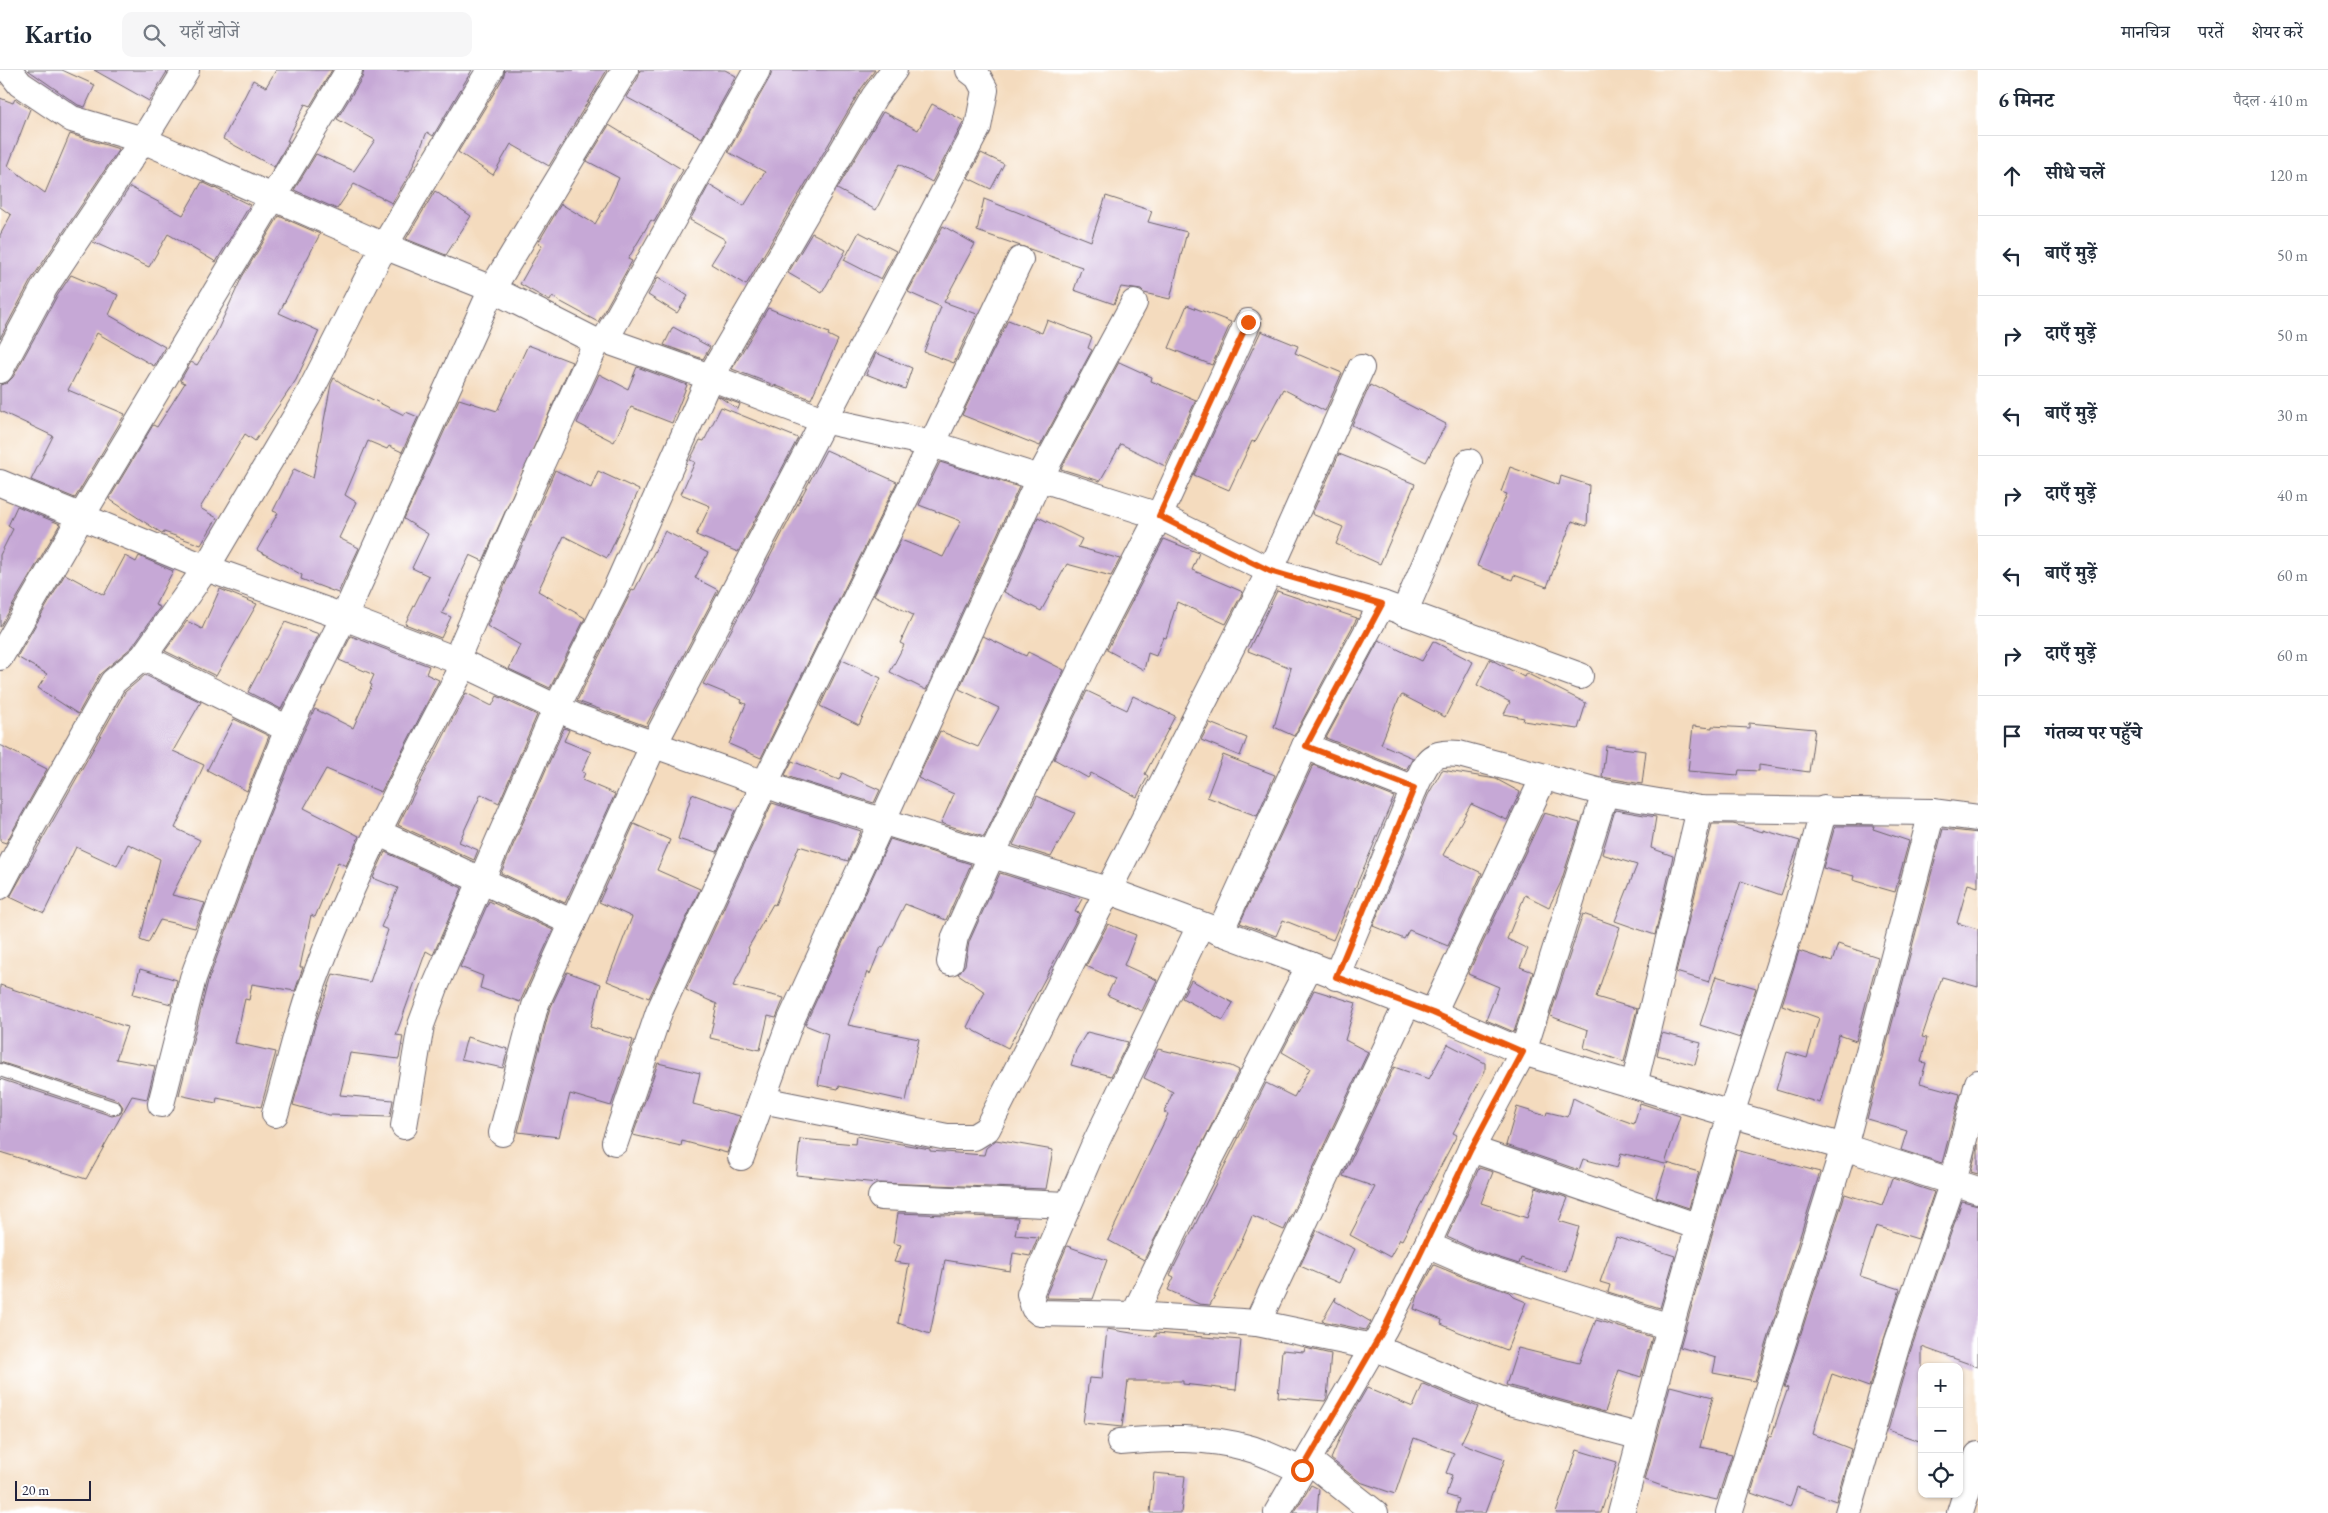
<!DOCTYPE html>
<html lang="hi">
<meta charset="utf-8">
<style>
:root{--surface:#fff;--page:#f6f6f7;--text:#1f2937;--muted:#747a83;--line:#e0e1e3}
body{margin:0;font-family:"EB Garamond","Noto Serif Devanagari",serif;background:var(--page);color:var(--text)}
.controls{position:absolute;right:15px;bottom:15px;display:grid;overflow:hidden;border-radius:10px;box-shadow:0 1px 4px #0004}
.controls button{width:45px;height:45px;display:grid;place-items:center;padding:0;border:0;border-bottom:1px solid var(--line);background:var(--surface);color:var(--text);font:25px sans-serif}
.scale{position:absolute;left:15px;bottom:12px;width:76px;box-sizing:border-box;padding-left:5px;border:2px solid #22223b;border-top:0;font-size:14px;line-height:18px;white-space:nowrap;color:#22223b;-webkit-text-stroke:4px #fff;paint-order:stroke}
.stop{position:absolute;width:15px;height:15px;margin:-11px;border:4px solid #ea580c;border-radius:50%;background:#fff}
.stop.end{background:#ea580c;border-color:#fff;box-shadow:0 1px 5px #0008}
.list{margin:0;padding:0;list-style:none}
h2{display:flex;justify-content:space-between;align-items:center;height:65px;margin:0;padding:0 20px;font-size:21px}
h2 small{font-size:16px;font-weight:400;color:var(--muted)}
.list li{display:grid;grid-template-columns:32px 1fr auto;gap:15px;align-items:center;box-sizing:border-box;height:80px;padding:0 20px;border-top:1px solid var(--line)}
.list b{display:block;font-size:19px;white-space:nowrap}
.list em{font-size:16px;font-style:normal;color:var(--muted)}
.icon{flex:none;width:28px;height:28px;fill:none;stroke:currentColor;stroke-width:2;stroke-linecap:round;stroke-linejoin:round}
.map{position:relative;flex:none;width:1978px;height:1443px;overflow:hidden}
header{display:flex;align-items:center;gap:30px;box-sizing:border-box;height:70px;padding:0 25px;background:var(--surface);border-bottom:1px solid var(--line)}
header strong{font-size:24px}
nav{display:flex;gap:28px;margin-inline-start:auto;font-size:18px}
.search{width:350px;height:45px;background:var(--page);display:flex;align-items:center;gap:12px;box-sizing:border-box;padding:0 18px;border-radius:10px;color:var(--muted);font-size:19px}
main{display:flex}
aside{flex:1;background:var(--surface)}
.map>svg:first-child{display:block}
</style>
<header>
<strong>Kartio</strong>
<div class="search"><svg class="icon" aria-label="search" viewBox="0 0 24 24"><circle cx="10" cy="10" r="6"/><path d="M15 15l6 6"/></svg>यहाँ खोजें</div>
<nav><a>मानचित्र</a><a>परतें</a><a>शेयर करें</a></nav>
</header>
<main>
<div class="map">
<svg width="1978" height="1443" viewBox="0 0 1978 1443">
<rect width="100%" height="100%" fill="#fff"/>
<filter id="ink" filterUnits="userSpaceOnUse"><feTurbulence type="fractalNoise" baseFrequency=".02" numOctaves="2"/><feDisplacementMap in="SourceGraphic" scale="10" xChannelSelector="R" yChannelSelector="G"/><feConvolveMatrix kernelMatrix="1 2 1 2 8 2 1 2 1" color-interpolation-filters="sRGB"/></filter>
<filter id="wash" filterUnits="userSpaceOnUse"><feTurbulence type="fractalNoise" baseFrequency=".0096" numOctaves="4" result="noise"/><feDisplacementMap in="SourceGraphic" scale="20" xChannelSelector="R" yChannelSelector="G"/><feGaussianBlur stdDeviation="1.12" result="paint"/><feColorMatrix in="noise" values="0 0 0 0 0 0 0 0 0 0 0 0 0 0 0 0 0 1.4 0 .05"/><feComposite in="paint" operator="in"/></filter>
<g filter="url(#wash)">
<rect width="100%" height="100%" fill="#f4dbbe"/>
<g id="blocks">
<g fill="#c6a8d6">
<path d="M28 0H62L95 15 85 37 78 35Z"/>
<path d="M94 0H168L149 31Z"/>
<path d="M276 0H332L310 36 305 34 287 71H289L274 97 223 69 253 10 266 17Z"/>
<path d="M364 0H472L433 66 427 62 410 103 392 133 354 114 337 139 294 120 316 84 354 101 375 70 337 49 362 8Z"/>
<path d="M505 0H607L549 96 511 74 493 105 458 82 503 8Z"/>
<path d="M640 0H725L736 6 702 68 626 27 638 8Z"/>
<path d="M772 0H875L861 19 746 215 711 194 726 170 690 150 709 115 744 136 765 102 728 82 770 7Z"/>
<path d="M0 28 13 33 15 29 30 39 8 96 45 123 70 64 119 79 31 210 0 268V165L11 145 0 137Z"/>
<path d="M932 34 964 51 932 112 899 94 876 140 837 119 883 42 918 60Z"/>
<path d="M609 55 683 100 654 152 651 150 628 189 632 191 598 252 552 227 550 231 520 214 542 175 538 173 561 134 595 154 608 132 619 108 587 91Z"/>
<path d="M981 83 1004 94 991 119 968 108Z"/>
<path d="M202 112 250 135 216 192 168 164 149 197 93 172 130 117 183 145Z"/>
<path d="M435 121 471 146 446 185 406 169Z"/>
<path d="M1106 126 1152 141 1148 152 1187 162 1170 229 1144 223 1141 220 1121 217 1114 234 1074 220 1082 197 977 161 984 129 1091 171Z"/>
<path d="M279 146 320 164 279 243 319 261 296 310 255 371 245 364 200 438 217 448 201 475 164 462 163 464 109 429 153 355 157 357 185 313 180 311 191 292 197 295 214 268 242 207Z"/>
<path d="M943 156 975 174 944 232 977 244 954 293 924 282 941 237 908 222Z"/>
<path d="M859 162 896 181 881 209 844 190Z"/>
<path d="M812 163 846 180 822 223 788 203Z"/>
<path d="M71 205 118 225 109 245 165 277 154 296 97 263 68 320 125 344 75 428 31 410 53 366 0 341V315L7 313 13 307 57 226Z"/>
<path d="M658 207 688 226 677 243 648 225Z"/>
<path d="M1187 235 1231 252 1212 295 1169 278Z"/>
<path d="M768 238 829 263 828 265 838 270 811 329 732 299Z"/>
<path d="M1008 250 1042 263 1047 250 1092 267 1088 278 1092 280 1040 376 962 345Z"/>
<path d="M673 257 710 277 703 289 664 275Z"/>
<path d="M1261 261 1298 276 1295 283 1342 303 1325 341 1283 319 1256 370 1254 372 1252 371 1229 420 1194 405Z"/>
<path d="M528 275 572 292 483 491 470 485 442 543 451 547 441 568 405 554 429 506 412 498 428 464 404 449 459 329 497 341Z"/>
<path d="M876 283 912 298 905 319 866 304Z"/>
<path d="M1119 292 1152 307 1151 311 1196 330 1165 396 1121 374 1100 411 1061 399Z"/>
<path d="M637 297 687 315 672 353 631 337 614 372 577 353 599 304 628 319Z"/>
<path d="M334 308 349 318 404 345 406 342 418 347 402 382 389 376 387 379 368 371 345 425 356 432 339 468 359 478 338 523 301 509 302 505 257 480 278 443 273 441 294 399 313 408 331 314Z"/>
<path d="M1370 315 1446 354 1426 392 1352 355Z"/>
<path d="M718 326 740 334 738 339Z"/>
<path d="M721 337 798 368 738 482 696 465 710 436 681 424 695 392 690 390 700 370 704 371Z"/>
<path d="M826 380 897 412 761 688 729 674 746 634 741 632 742 630 703 614Z"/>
<path d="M1339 384 1415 414 1380 494 1336 474 1343 457 1312 444Z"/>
<path d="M940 392 1019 417 926 620 890 602 904 575 900 573 913 545 874 525 901 470 943 487 961 451 919 435Z"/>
<path d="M1510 397 1559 415 1561 406 1589 415 1587 456 1572 451 1547 517 1514 505 1512 510 1477 496 1507 424 1501 422Z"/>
<path d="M555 400 591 418 598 401 639 420 607 488 564 466 538 521 585 548 550 618 509 599 520 575 487 556Z"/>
<path d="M17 436 60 454 0 557V485L13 459 8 456Z"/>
<path d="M1038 447 1082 469 1078 477 1120 489 1111 506 1067 494 1041 541 1004 522Z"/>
<path d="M665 461 708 483 695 508 718 520 646 656 577 631 632 520 634 521Z"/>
<path d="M1164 469 1199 483 1192 500 1243 522 1226 554 1177 532 1166 568 1163 567 1156 586 1148 583 1144 600 1107 580Z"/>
<path d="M125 486 136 492 139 486 173 501 155 535 160 537 132 577 100 604 78 644 38 618 47 604 17 587 65 504 104 525Z"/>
<path d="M220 519 257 534 216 606 165 581 187 551 202 559Z"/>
<path d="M1277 521 1357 548 1294 666 1274 657 1291 598 1248 581Z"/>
<path d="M285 552 319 564 281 639 248 622Z"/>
<path d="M351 566 429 596 426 604 439 610 381 722 326 699 304 738 359 766 346 796 338 792 315 847 311 845 300 897H303L295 921 252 914 249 930 245 929 235 973 276 982 261 1037 217 1028 216 1033 179 1025 208 911 264 758 302 665 315 639 353 658 372 615 370 614 374 605 339 590Z"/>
<path d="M983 566 1026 586 1028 582 1064 600 984 767 941 753 954 724 918 708 940 661 978 677 999 638 959 619Z"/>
<path d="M1379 570 1422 591 1433 571 1473 592 1445 647 1402 625 1399 629 1381 674 1413 688 1406 700 1326 668Z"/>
<path d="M1490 589 1524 607 1526 603 1586 633 1578 659 1523 651 1524 648 1504 644 1510 632 1477 615Z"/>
<path d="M842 590 881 608 859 655 820 636Z"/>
<path d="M145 605 201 632 173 681 204 695 175 758 200 770 172 825 205 833 195 858 160 850 148 873 140 870 160 789 128 774 117 796 76 777 44 843 10 827 125 622Z"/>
<path d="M1087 621 1127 640 1133 626 1175 646 1145 704 1148 706 1137 727 1091 703 1088 708 1054 689Z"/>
<path d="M466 623 492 636 497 626 537 645 499 733 481 724 459 772 478 780 474 790 398 755Z"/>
<path d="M234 649 269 666 247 721 207 700Z"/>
<path d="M1210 653 1247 668 1240 686 1201 670Z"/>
<path d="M1749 653 1815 659 1809 702 1759 695V701L1739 700 1738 705 1688 701 1693 656 1712 658V656L1749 658Z"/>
<path d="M564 658 569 660 564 671 591 682 582 702 585 703 582 710 615 724 565 833 501 803Z"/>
<path d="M0 675 47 699 6 773 0 771Z"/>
<path d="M1606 676 1646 681 1642 714 1602 707Z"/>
<path d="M1223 685 1275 705 1257 746 1207 727Z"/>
<path d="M792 691 839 710 842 703 880 720 874 733 795 709 785 705Z"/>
<path d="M1313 695 1394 727 1333 870 1283 850 1276 866 1240 853Z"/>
<path d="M1442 700 1496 709 1520 722 1507 750 1471 734 1443 785 1482 803 1448 876 1409 860 1404 869 1373 856 1428 725Z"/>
<path d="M692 724 736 740 717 782 678 769Z"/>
<path d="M1037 726 1075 743 1051 787 1013 775Z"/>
<path d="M772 733 861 761 848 791 799 776 775 835 773 834 748 878 749 879 745 892 733 916 784 928 776 948 768 946 760 980 710 968 717 934 686 920Z"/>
<path d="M1615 740 1656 747 1651 778 1673 786 1655 865 1615 851 1637 795 1602 784Z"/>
<path d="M1544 743 1580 753 1561 812 1549 837 1525 825 1507 869 1528 879 1520 897 1533 902 1514 962 1486 950 1499 917 1468 904Z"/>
<path d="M634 754 670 770 657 800 700 819 649 928 607 911 632 847 599 832Z"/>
<path d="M1712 754H1733L1763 762V760L1800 771 1781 825 1741 811 1709 912 1676 902Z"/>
<path d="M1835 756H1874L1873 759 1909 771 1895 822 1853 810 1854 806 1823 798Z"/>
<path d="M1943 759 1978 763V817L1968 814 1957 853 1978 859V917L1942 907 1922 967 1927 968 1921 992 1926 993 1920 1013 1960 1024 1942 1093 1901 1080 1907 1061 1867 1049Z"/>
<path d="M890 769 971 794 946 850 905 834 883 878 881 877 870 904 867 902 848 955 919 969 906 1031 839 1016 838 1019 818 1015 828 964 805 955Z"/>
<path d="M385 782 462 818 433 885 426 881 396 965 403 966 399 989 350 983 340 1025 393 1030 390 1047 329 1045 293 1035 316 952 333 904 370 912 388 860 381 857 398 818 373 808Z"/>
<path d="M1000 803 1082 829 1075 842 1080 843 1008 978 967 957 985 922 958 904 965 895 969 872Z"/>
<path d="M489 831 553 860 520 932 480 918 483 906 460 897Z"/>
<path d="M1583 844 1620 857 1596 927 1637 939 1624 992 1584 978 1588 960 1550 946Z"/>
<path d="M1108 854 1136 865 1124 895 1157 910 1142 941 1107 925 1115 909 1086 896Z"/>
<path d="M1838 874 1878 887 1856 971 1839 965 1820 1033 1776 1020 1787 982 1807 988 1819 948 1782 935 1799 881 1832 892Z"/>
<path d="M140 899 177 910 171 934 133 924Z"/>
<path d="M567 902 601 914 590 957 633 970 630 980 611 1036 570 1024 559 1067 518 1062 549 941Z"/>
<path d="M1716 906 1756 918 1740 968 1700 955Z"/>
<path d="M1191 910 1233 933 1223 950 1182 928Z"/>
<path d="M0 915 127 957 116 989 155 996 147 1029 132 1026 86 1109 0 1082V1009L112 1046 120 1044 123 1037 118 1030 0 992Z"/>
<path d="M1314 920 1356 933 1345 970 1368 982 1284 1160 1252 1146 1235 1186 1210 1235 1199 1234 1168 1220 1174 1207 1170 1205 1266 1013 1294 1027 1310 998 1282 982Z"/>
<path d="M1087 962 1128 972 1111 1006 1071 995 1076 980Z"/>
<path d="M1662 963 1701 973 1695 995 1657 985Z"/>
<path d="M467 967 508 979 503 998 461 989Z"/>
<path d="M1448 974 1485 993V1001L1453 1063 1457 1065 1402 1170 1400 1169 1390 1187 1350 1165 1375 1117 1343 1106 1394 997 1429 1009Z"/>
<path d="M1158 979 1231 996 1239 1000 1144 1190 1108 1170 1168 1044 1164 1042 1173 1022 1144 1008Z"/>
<path d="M658 993 700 1003 693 1034 740 1046 727 1083 682 1071 681 1076 633 1065Z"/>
<path d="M1573 1028 1603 1043 1634 1054 1640 1033 1680 1046 1665 1094 1621 1083 1617 1098 1583 1089 1579 1100 1506 1075 1517 1037 1546 1046 1547 1042 1568 1047Z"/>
<path d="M856 1066 930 1079V1081L984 1085 986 1078 996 1070 1053 1080 1046 1119 878 1113 796 1105 800 1069 855 1074Z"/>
<path d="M1978 1074V1104L1971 1102Z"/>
<path d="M1736 1080 1820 1102 1755 1311 1713 1303 1716 1288 1680 1277Z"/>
<path d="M1667 1093 1699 1102 1689 1138 1656 1127Z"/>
<path d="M1479 1098 1493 1102 1481 1133 1527 1148 1536 1117 1568 1128 1559 1151 1579 1157 1566 1202 1521 1188 1519 1194 1478 1181 1447 1167Z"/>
<path d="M1892 1108 1934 1122 1918 1169 1876 1156 1860 1206 1900 1219 1869 1317 1832 1304 1818 1346 1813 1364 1851 1379 1836 1431 1797 1417 1790 1437 1751 1423 1767 1371 1769 1366 1771 1367 1788 1318 1784 1317 1845 1124 1882 1136Z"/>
<path d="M1962 1131 1978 1135V1297L1922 1277V1372L1888 1360 1911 1279Z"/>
<path d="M898 1143 1018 1148 1015 1165 1038 1167 1030 1186 1013 1183 1010 1201 945 1190 930 1264 898 1253 909 1194 894 1192 901 1175 893 1173Z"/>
<path d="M1317 1160 1355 1179 1339 1213 1300 1196Z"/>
<path d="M1616 1167 1675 1186 1660 1238 1608 1222 1610 1215 1600 1212Z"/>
<path d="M1067 1176 1107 1190 1093 1229 1047 1228 1046 1225Z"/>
<path d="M1434 1195 1468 1209 1509 1222 1514 1227 1526 1232 1507 1280 1459 1262 1441 1254 1442 1250 1414 1239 1418 1225Z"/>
<path d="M1336 1227 1335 1231 1371 1252 1366 1260 1322 1251Z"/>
<path d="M1596 1250 1652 1267 1641 1307 1619 1300 1605 1342 1506 1315 1518 1278 1579 1293Z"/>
<path d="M1107 1259 1156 1267V1263L1241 1270 1236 1320 1183 1314V1311H1128L1122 1357 1083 1353 1089 1308 1102 1309Z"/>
<path d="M1305 1278 1331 1284 1327 1327 1325 1331 1278 1327 1282 1280 1304 1282Z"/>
<path d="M1423 1314 1478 1337 1461 1373 1505 1389 1485 1443H1455L1459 1429 1446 1425 1452 1405 1446 1403 1454 1383 1414 1368 1395 1424 1360 1412 1331 1389 1345 1356 1367 1318 1413 1337Z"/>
<path d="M1670 1316 1713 1327 1700 1377 1732 1384 1717 1430 1676 1421 1645 1410Z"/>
<path d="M1577 1380 1617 1392 1601 1443H1556Z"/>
<path d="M1154 1403 1185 1406 1181 1443H1150Z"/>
<path d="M1311 1415 1319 1419 1317 1443H1294Z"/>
</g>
</g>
</g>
<g filter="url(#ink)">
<use href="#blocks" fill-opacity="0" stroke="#6c6369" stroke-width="1"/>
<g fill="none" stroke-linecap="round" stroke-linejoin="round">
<defs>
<path id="service" d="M0 1000 115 1038"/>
<g id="minor">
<path d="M9 0 20 14 72 49 143 70 384 176 492 219 597 272 605 270 710 307 615 521 556 639 435 917 421 955 404 1056"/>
<path d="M894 0 874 27 710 307 823 350 932 374 1159 446 1270 501 1382 534 1580 606"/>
<path d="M605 270 757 0"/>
<path d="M0 300 44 218 143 70 186 0"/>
<path d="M0 413 206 498 344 547 456 590 576 647 790 723 1107 820 1310 895 1433 943 1523 982 1471 1079 1427 1175 1384 1259 1277 1443"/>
<path d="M1404 543 1469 392"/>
<path d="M0 587 81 447 349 0"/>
<path d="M143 587 288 659"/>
<path d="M456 590 533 412 597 272"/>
<path d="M1305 676 1414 719"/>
<path d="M1605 723 1523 982 1731 1044 1670 1257 1621 1443"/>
<path d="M1824 739 1792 855 1731 1044 1844 1077 1978 1120"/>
<path d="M377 762 573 853"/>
<path d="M0 816 22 774 113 612 143 587 206 498 308 326 384 176 490 0"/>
<path d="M1200 856 1093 1078 1030 1224 1034 1238 1040 1243 1134 1245 1257 1253 1373 1277 1499 1329 1641 1367"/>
<path d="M1220 862 1305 676 1382 534"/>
<path d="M950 892 955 867 992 784 1093 574 1159 446 1248 252"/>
<path d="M1336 907 1414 719C1427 693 1426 681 1459 684L1605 723 1700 739 1932 742 1978 748"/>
<path d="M1433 943 1544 707"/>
<path d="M1634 1015 1700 739"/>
<path d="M762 1030 947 1067H974L987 1059 1270 501 1361 298"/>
<path d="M161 1034 193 908 250 753 288 659 344 547 492 219 625 0"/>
<path d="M275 1044C288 1001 297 958 312 916 353 804 408 700 464 595"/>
<path d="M502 1063 535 936 653 676 978 57 985 20 978 7 969 0"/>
<path d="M615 1072 659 942 765 713 932 374 1020 190"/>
<path d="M1471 1079 1699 1157"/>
<path d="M741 1087 791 950 1040 407 1134 233"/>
<path d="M881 1127 1068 1135"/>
<path d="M1427 1175 1473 1195 1670 1257"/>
<path d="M1134 1245 1195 1118 1310 895"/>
<path d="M1257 1253 1407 934"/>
<path d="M1120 1372C1162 1368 1206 1366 1248 1378 1266 1383 1284 1393 1302 1400"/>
<path d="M1308 1390 1375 1443"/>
<path d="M1729 1443 1844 1077 1932 742"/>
<path d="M1848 1443 1897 1274 1953 1112 1978 1013"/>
<path d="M1960 1443 1978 1385"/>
</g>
</defs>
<use href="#service" stroke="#6c6369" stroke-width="14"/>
<use href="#minor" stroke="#6c6369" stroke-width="28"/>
<use href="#service" stroke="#fff" stroke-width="12"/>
<use href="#minor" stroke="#fff" stroke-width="26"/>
</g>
</g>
<g fill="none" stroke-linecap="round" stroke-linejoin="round" filter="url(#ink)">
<path stroke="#ea580c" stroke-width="6" d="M1248 252 1159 446 1270 501 1382 534 1306 676 1414 718 1336 907 1433 943 1523 982 1471 1079 1384 1259 1302 1400"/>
</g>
</svg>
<div class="controls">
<button>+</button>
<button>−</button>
<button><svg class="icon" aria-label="locate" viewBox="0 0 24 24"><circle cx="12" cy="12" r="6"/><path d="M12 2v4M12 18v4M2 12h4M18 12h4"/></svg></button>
</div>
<div class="scale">20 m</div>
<div class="stop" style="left:1302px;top:1400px"></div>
<div class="stop end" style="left:1248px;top:252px"></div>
</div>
<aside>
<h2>6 मिनट<small>पैदल · 410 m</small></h2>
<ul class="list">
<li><svg class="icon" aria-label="ahead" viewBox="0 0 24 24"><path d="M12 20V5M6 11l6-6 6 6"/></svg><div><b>सीधे चलें</b></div><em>120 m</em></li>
<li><svg class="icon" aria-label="left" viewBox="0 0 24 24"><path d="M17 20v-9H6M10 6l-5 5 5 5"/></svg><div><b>बाएँ मुड़ें</b></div><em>50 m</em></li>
<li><svg class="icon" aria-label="right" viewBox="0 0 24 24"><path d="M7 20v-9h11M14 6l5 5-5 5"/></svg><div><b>दाएँ मुड़ें</b></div><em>50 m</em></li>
<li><svg class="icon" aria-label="left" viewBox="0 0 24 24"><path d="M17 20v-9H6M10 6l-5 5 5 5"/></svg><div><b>बाएँ मुड़ें</b></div><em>30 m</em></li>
<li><svg class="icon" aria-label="right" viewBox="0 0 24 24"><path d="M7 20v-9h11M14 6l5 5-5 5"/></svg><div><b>दाएँ मुड़ें</b></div><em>40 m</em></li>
<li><svg class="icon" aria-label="left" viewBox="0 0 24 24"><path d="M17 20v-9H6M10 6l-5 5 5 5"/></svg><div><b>बाएँ मुड़ें</b></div><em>60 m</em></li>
<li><svg class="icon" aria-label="right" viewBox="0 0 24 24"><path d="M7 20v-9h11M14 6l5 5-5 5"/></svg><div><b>दाएँ मुड़ें</b></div><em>60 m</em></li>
<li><svg class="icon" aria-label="arrive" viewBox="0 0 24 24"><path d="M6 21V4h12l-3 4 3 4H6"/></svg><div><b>गंतव्य पर पहुँचे</b></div></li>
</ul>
</aside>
</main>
